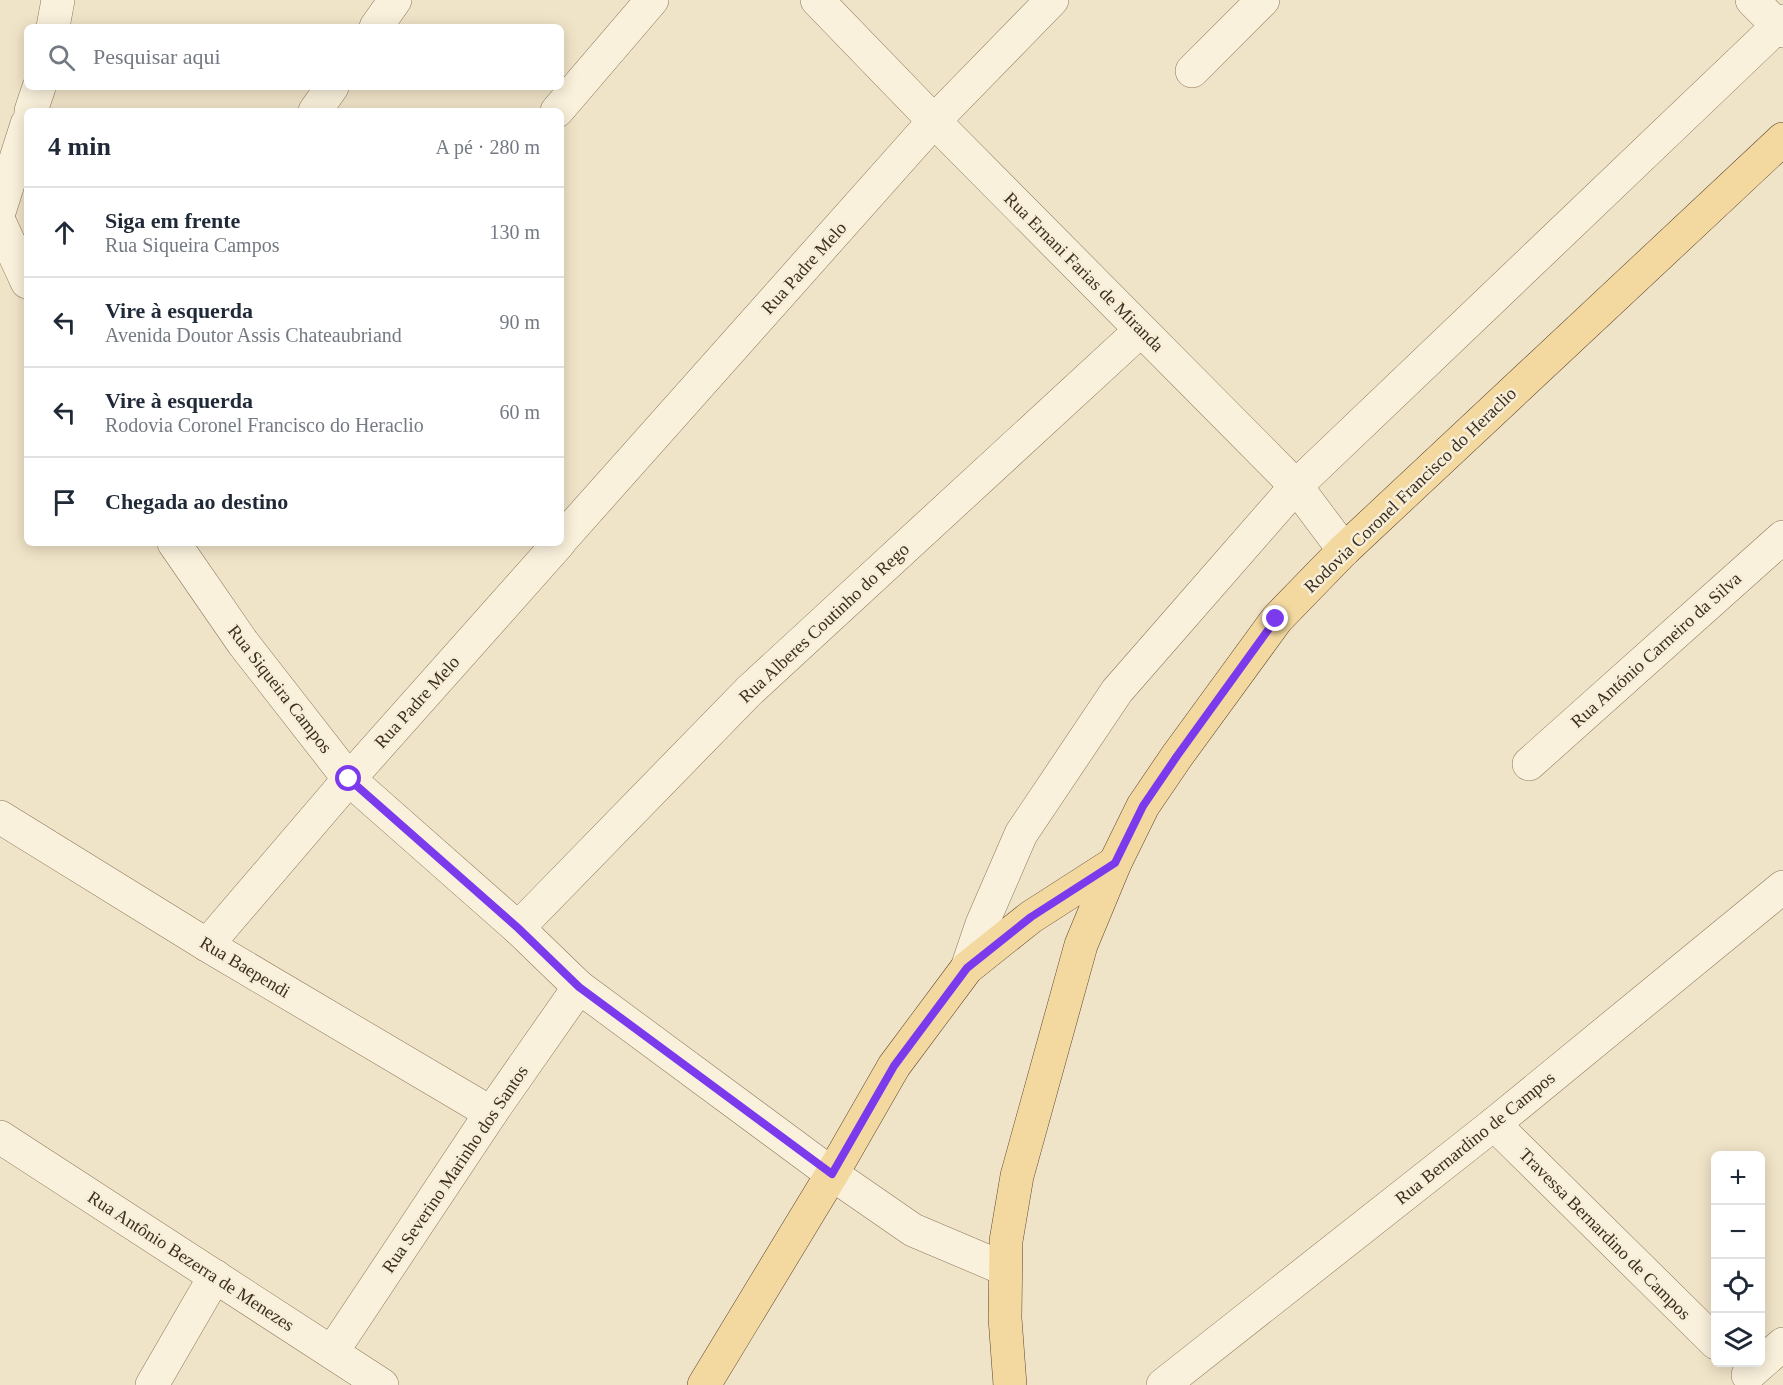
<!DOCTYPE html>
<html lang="pt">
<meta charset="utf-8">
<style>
:root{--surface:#fff;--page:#f6f6f7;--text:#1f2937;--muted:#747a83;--line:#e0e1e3}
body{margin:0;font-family:Georgia,serif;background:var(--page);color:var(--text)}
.controls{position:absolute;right:18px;bottom:18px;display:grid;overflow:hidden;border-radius:9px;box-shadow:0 3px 15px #0003}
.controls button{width:54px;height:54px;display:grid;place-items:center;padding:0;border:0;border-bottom:2px solid var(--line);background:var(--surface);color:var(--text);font:30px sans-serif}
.stop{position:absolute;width:18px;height:18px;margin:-14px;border:4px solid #7c3aed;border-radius:50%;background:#fff}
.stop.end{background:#7c3aed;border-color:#fff;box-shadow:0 2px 6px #0008}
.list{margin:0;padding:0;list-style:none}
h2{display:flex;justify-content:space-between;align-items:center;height:78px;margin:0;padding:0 24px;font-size:26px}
h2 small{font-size:20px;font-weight:400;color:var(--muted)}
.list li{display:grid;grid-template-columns:39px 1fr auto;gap:18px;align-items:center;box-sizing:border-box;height:90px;padding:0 24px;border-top:2px solid var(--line)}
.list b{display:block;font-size:22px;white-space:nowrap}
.list p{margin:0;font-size:20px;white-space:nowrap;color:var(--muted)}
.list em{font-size:20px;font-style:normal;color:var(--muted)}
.icon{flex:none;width:33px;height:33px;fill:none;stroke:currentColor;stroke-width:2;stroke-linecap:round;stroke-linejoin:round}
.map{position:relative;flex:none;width:1783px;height:1385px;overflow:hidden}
.search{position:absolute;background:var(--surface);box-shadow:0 3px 15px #0003;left:24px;top:24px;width:540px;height:66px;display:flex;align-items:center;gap:15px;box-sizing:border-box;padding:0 21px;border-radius:9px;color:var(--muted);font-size:22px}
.panel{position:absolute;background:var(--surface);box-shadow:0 3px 15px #0003;left:24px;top:108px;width:540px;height:438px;border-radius:9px}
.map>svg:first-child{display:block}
</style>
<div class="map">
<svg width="1783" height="1385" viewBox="0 0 1783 1385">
<rect width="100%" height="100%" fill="#f0e4c8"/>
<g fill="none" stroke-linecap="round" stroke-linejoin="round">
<defs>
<g id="minor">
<path d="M817 0 934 121 1296 486 1344 550"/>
<path d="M1752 0 1783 31"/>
<path d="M53 27 58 0"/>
<path d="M376 27 395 0"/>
<path d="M1192 71 1263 0"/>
<path d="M31 111 39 87"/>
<path d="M315 111 332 87"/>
<path d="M557 111 652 0"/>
<path d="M0 209 27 124"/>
<path d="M0 223 27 282"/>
<path d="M561 540 934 121 1052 0"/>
<path d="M174 543 243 643 349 779 518 928 579 987 832 1174 913 1230 1005 1269"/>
<path d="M1529 764 1783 537"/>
<path d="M0 817 207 945 491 1113"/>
<path d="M518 928 749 691 1141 330"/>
<path d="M207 945 349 779 559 543"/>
<path d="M967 968 982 924 1021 834 1117 691 1296 486 1783 21"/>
<path d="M1494 1124 1716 1343"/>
<path d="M0 1137 382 1385"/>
<path d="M332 1352 491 1113 579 987"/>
<path d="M1748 1375 1783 1344"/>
<path d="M152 1385 215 1276"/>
<path d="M1163 1385 1494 1124 1783 887"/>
</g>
<g id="major">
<path d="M704 1385 832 1174 894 1066 967 968 1031 917 1115 863"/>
<path d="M1010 1385 1005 1318 1006 1241 1017 1176 1081 945 1115 863 1143 806 1177 756 1277 619 1344 550 1783 139"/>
</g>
</defs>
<use href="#minor" stroke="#8d765c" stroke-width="34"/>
<use href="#major" stroke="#5b4430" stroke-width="34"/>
<use href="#minor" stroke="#faf1dc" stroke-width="33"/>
<use href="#major" stroke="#f3d9a0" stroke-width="33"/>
</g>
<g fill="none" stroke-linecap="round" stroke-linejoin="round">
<path stroke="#7c3aed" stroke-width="8" d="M349 779 518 928 579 987 832 1174 894 1066 967 968 1031 917 1115 863 1143 806 1177 756 1276 619"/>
</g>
<g text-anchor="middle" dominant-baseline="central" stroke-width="5" stroke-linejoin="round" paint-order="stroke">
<g font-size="18" fill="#3d2e20" stroke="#f7eed8">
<text transform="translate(804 268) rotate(-48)">Rua Padre Melo</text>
<text transform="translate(1084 272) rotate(45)">Rua Ernani Farias de Miranda</text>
<text transform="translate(1410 490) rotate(-44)">Rodovia Coronel Francisco do Heraclio</text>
<text transform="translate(824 623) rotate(-43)">Rua Alberes Coutinho do Rego</text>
<text transform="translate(1656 650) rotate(-42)">Rua António Carneiro da Silva</text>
<text transform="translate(280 689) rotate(52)">Rua Siqueira Campos</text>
<text transform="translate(417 702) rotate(-48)">Rua Padre Melo</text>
<text transform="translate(245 967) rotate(31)">Rua Baependi</text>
<text transform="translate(1475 1138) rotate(-39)">Rua Bernardino de Campos</text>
<text transform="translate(455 1169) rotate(-56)">Rua Severino Marinho dos Santos</text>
<text transform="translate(1605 1234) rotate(45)">Travessa Bernardino de Campos</text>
<text transform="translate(191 1261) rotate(33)">Rua Antônio Bezerra de Menezes</text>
</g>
</g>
</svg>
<div class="controls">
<button>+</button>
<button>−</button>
<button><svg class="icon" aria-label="locate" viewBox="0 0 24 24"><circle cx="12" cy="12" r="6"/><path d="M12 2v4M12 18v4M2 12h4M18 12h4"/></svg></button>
<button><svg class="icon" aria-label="layers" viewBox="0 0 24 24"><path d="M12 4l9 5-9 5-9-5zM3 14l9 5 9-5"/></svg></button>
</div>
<div class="stop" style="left:349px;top:779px"></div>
<div class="stop end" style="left:1276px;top:619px"></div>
<div class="search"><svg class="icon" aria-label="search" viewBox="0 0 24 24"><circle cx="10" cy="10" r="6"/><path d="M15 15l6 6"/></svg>Pesquisar aqui</div>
<section class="panel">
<h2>4 min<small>A pé · 280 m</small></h2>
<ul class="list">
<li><svg class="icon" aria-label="ahead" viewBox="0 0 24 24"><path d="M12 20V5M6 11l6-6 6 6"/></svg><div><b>Siga em frente</b><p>Rua Siqueira Campos</p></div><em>130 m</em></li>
<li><svg class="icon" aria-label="left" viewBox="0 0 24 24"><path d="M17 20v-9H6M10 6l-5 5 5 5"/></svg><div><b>Vire à esquerda</b><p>Avenida Doutor Assis Chateaubriand</p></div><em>90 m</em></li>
<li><svg class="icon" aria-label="left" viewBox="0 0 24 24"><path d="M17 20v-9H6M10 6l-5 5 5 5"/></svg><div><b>Vire à esquerda</b><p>Rodovia Coronel Francisco do Heraclio</p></div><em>60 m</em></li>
<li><svg class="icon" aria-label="arrive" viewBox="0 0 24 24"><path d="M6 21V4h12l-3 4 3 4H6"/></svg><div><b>Chegada ao destino</b></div></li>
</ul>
</section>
</div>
